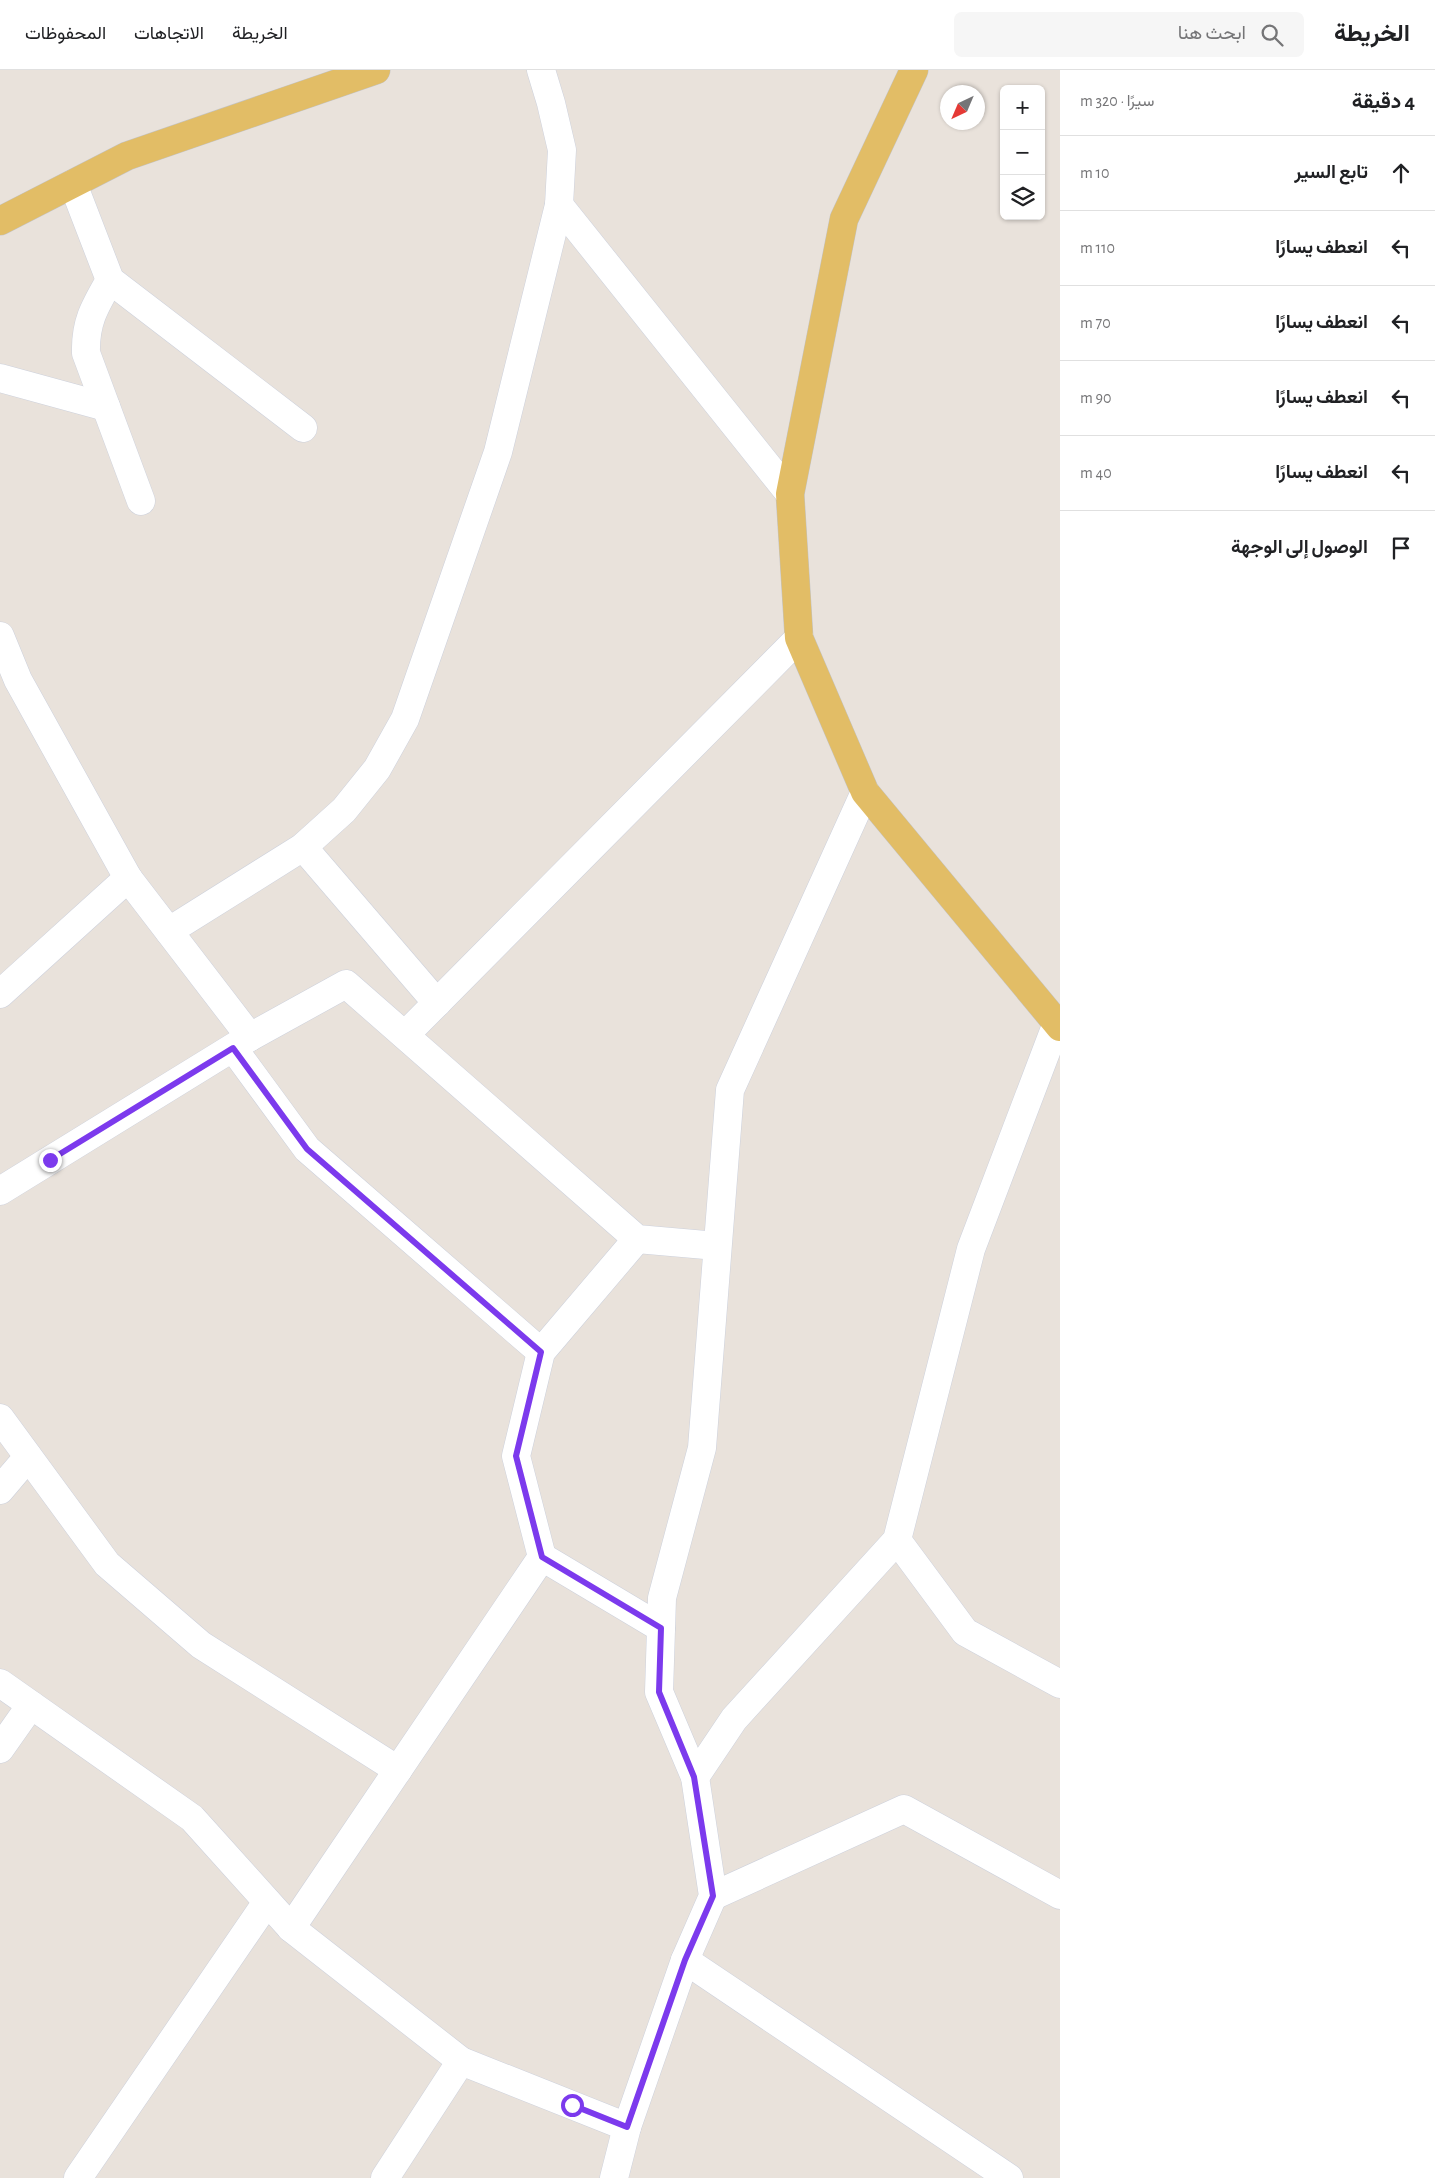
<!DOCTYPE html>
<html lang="ar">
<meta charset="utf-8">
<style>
:root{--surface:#fff;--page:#f6f6f6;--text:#202124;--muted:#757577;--line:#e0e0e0}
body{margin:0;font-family:"Alegreya Sans",Vazirmatn,sans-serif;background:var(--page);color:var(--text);direction:rtl}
.controls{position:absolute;right:15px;top:15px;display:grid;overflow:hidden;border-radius:8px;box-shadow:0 1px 4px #0004}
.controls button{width:45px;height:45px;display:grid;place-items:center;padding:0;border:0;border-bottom:1px solid var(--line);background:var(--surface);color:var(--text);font:25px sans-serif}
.compass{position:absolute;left:940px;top:15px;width:45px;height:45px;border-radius:50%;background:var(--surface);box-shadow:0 1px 4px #0004;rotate:224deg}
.stop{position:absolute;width:15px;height:15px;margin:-11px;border:4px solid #7c3aed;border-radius:50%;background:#fff}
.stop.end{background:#7c3aed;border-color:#fff;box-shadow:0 1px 5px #0008}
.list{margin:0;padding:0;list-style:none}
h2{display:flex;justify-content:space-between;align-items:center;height:65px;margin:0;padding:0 20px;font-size:21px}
h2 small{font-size:16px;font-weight:400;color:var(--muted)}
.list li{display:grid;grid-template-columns:32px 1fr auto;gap:15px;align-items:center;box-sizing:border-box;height:75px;padding:0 20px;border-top:1px solid var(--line)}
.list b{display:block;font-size:19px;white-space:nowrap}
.list em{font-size:16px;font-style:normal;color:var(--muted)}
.icon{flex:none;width:28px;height:28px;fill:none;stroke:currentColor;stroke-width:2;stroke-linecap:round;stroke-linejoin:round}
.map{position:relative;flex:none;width:1060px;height:2108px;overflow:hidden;direction:ltr}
header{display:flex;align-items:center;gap:30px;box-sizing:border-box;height:70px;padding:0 25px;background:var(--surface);border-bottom:1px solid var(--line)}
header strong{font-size:24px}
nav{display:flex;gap:28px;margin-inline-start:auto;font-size:18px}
.search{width:350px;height:45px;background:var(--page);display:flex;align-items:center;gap:12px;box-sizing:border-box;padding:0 18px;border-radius:8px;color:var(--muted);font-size:19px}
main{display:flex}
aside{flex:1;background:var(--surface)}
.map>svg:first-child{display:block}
</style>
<header>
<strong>الخريطة</strong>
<div class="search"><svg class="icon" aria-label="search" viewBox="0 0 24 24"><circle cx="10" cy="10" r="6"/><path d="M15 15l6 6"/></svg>ابحث هنا</div>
<nav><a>الخريطة</a><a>الاتجاهات</a><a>المحفوظات</a></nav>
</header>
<main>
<aside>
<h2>4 دقيقة<small>سيرًا · 320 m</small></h2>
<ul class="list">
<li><svg class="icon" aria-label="ahead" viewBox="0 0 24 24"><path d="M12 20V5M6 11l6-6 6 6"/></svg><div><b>تابع السير</b></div><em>10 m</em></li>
<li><svg class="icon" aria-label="left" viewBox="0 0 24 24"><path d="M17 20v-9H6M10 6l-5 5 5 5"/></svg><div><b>انعطف يسارًا</b></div><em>110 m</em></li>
<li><svg class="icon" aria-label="left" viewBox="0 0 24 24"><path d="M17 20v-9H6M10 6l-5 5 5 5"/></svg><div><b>انعطف يسارًا</b></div><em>70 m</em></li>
<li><svg class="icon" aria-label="left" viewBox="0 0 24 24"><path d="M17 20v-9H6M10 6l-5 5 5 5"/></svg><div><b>انعطف يسارًا</b></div><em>90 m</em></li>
<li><svg class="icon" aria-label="left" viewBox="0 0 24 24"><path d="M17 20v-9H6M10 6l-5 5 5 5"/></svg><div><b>انعطف يسارًا</b></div><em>40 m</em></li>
<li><svg class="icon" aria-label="arrive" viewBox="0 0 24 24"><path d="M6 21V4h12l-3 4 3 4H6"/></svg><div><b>الوصول إلى الوجهة</b></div></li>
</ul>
</aside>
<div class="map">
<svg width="1060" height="2108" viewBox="0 0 1060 2108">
<rect width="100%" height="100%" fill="#e9e2db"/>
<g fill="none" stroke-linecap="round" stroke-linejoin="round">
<defs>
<g id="minor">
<path d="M73 114 110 210 303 358"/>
<path d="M559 135 790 424"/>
<path d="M110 210C95 236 85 252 86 283L141 431"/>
<path d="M0 308 106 337"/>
<path d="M0 566 18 610 128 808 250 967"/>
<path d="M303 777 437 933"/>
<path d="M169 861 303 777 344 740 377 699 405 649 498 382 559 135 562 80 551 33 541 0"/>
<path d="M0 924 128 808"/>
<path d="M405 965 799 568"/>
<path d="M233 978 307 1079 541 1282"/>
<path d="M0 1121 250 967 346 914 637 1169 717 1176"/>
<path d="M637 1169 541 1282 516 1386 542 1487 661 1558"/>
<path d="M0 1348 107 1494 201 1575 398 1700"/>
<path d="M0 1420 28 1387"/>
<path d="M897 1470 965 1562 1060 1614"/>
<path d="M0 1613 192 1748 291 1858 461 1991 627 2057"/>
<path d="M0 1679 31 1635"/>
<path d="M695 1707 734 1649 897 1470 971 1179 1057 953"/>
<path d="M713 1826 904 1739 1060 1825"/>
<path d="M291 1858 542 1487"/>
<path d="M685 1890 1009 2108"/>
<path d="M78 2108 267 1832"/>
<path d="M385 2108 461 1991"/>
<path d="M614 2108 627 2057 685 1890 713 1826 695 1707 659 1622 662 1528 702 1378 730 1020 865 722"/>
</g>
<g id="major">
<path d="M914 0 844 149 790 424 799 568 865 722 1060 957"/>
<path d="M0 151 127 86 376 0"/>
</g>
</defs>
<use href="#minor" stroke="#cdd1dc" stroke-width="29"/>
<use href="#major" stroke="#c3c3c3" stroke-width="29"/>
<use href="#minor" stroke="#fff" stroke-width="28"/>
<use href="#major" stroke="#e2bd66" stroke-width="28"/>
</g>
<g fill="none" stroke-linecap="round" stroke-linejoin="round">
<path stroke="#7c3aed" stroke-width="6" d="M50 1090 233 978 307 1079 541 1282 516 1386 542 1487 661 1558 659 1622 694 1707 713 1826 685 1890 627 2057 572 2035"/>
</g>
</svg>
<div class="controls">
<button>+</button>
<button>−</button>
<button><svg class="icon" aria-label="layers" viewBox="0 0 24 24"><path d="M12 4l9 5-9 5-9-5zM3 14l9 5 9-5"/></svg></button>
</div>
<svg class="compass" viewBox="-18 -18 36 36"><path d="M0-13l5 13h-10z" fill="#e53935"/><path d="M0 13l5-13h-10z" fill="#757577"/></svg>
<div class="stop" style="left:572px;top:2035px"></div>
<div class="stop end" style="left:50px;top:1090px"></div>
</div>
</main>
